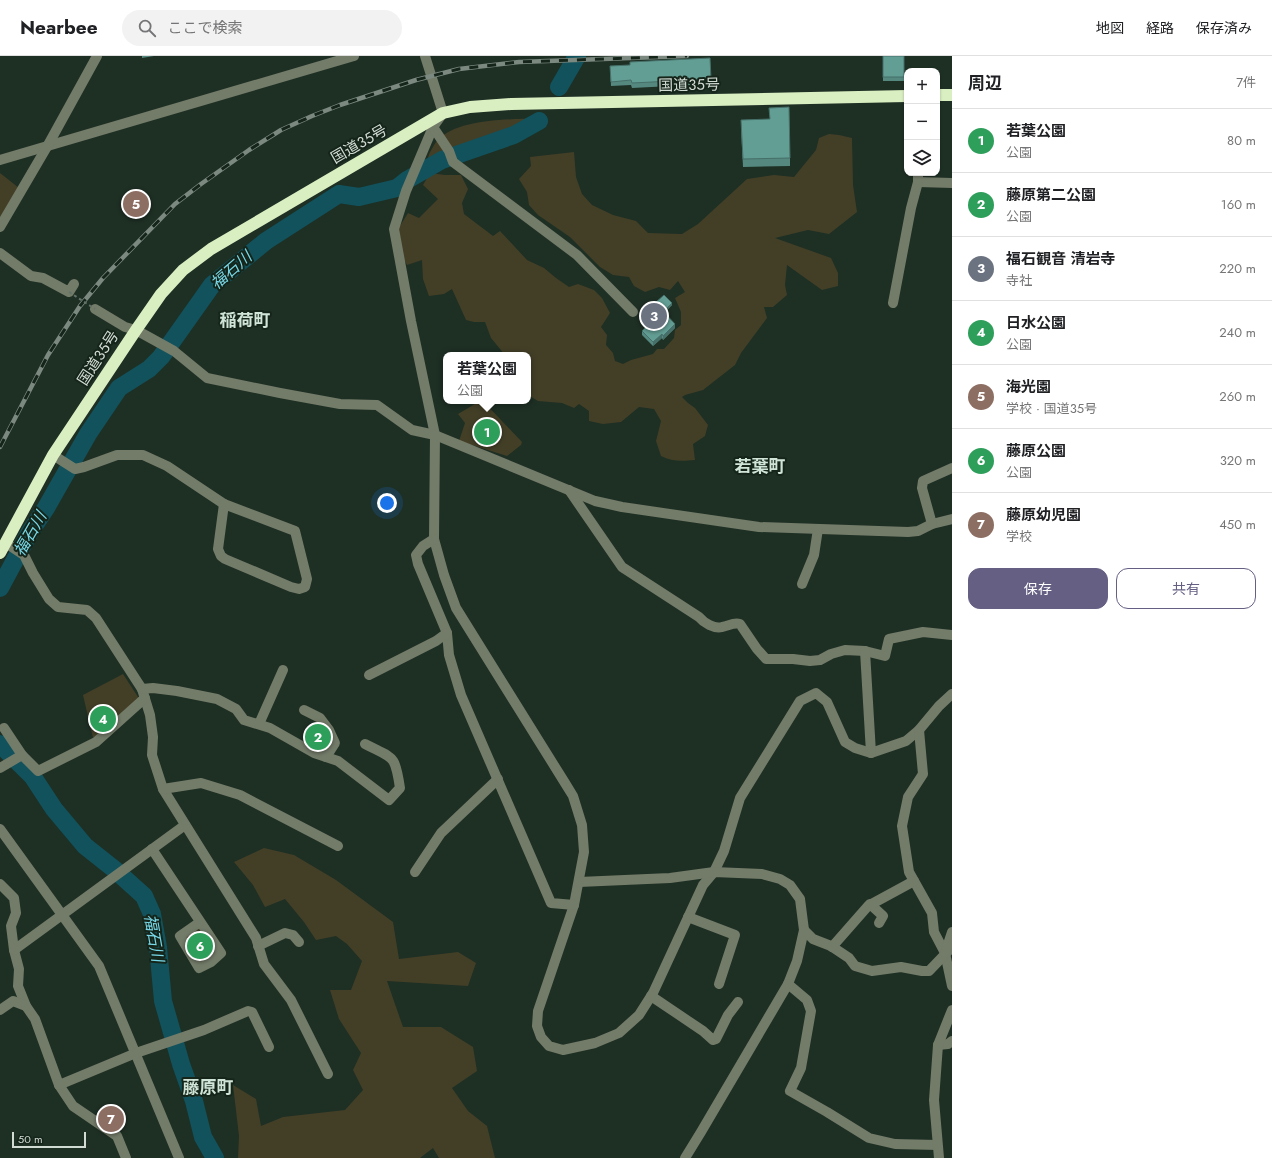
<!DOCTYPE html>
<html lang="ja">
<meta charset="utf-8">
<style>
:root{--surface:#fff;--page:#f2f2f2;--text:#202124;--muted:#757577;--line:#e0e0e0;--accent:#655f83}
body{margin:0;font-family:Jost,"Noto Sans JP",sans-serif;background:var(--page);color:var(--text)}
.controls{position:absolute;right:12px;top:12px;display:grid;overflow:hidden;border-radius:8px;box-shadow:0 1px 3px #0004}
.controls button{width:36px;height:36px;display:grid;place-items:center;padding:0;border:0;border-bottom:1px solid var(--line);background:var(--surface);color:var(--text);font:20px sans-serif}
.scale{position:absolute;left:12px;bottom:10px;width:74px;box-sizing:border-box;padding-left:4px;border:2px solid #d1dbd4;border-top:0;font-size:11px;line-height:14px;white-space:nowrap;color:#d1dbd4;-webkit-text-stroke:3px #15251a;paint-order:stroke}
.you{position:absolute;left:387px;top:447px;width:14px;height:14px;margin:-10px;border:3px solid #fff;border-radius:50%;background:#1a73e8;box-shadow:0 0 0 6px #1a73e833}
.badge{display:grid;place-items:center;width:26px;height:26px;border-radius:50%;background:var(--accent);color:#fff;font-size:13px;font-weight:700}
.pin{position:absolute;translate:-50% -50%;border:2px solid #fff;box-shadow:0 1px 4px #0006}
.popup{position:absolute;left:443px;top:296px;width:88px;height:52px;box-sizing:border-box;display:grid;place-content:center;border-radius:8px;background:var(--surface);filter:drop-shadow(0 1px 3px #0005);font-size:13px;white-space:nowrap;color:var(--muted)}
.popup b{font-size:15px;color:var(--text)}
.popup::after{content:'';position:absolute;left:50%;top:100%;margin-left:-8px;border:8px solid transparent;border-top-color:var(--surface)}
.list{margin:0;padding:0;list-style:none}
h2{display:flex;justify-content:space-between;align-items:center;height:52px;margin:0;padding:0 16px;font-size:17px}
h2 small{font-size:13px;font-weight:400;color:var(--muted)}
.list li{display:grid;grid-template-columns:26px 1fr auto;gap:12px;align-items:center;box-sizing:border-box;height:64px;padding:0 16px;border-top:1px solid var(--line)}
.list b{display:block;font-size:15px;white-space:nowrap}
.list p{margin:0;font-size:13px;white-space:nowrap;color:var(--muted)}
.list em{font-size:13px;font-style:normal;color:var(--muted)}
.actions{display:flex;gap:8px;padding:12px 16px}
.actions a{flex:1;padding:9px 0;border:1px solid var(--accent);border-radius:12px;text-align:center;font-size:14px;color:var(--accent)}
.actions .main{background:var(--accent);color:#fff}
.icon{flex:none;width:22px;height:22px;fill:none;stroke:currentColor;stroke-width:2;stroke-linecap:round;stroke-linejoin:round}
.map{position:relative;flex:none;width:952px;height:1102px;overflow:hidden}
header{display:flex;align-items:center;gap:24px;box-sizing:border-box;height:56px;padding:0 20px;background:var(--surface);border-bottom:1px solid var(--line)}
header strong{font-size:19px}
nav{display:flex;gap:22px;margin-inline-start:auto;font-size:14px}
.search{width:280px;height:36px;background:var(--page);display:flex;align-items:center;gap:10px;box-sizing:border-box;padding:0 14px;border-radius:22px;color:var(--muted);font-size:15px}
main{display:flex}
aside{flex:1;background:var(--surface)}
.map>svg:first-child{display:block}
</style>
<header>
<strong>Nearbee</strong>
<div class="search"><svg class="icon" aria-label="search" viewBox="0 0 24 24"><circle cx="10" cy="10" r="6"/><path d="M15 15l6 6"/></svg>ここで検索</div>
<nav><a>地図</a><a>経路</a><a>保存済み</a></nav>
</header>
<main>
<div class="map">
<svg width="952" height="1102" viewBox="0 0 952 1102">
<rect width="100%" height="100%" fill="#1e2f24"/>
<g fill="#433f27">
<path d="M537 62 536 67 428 106C427 101 430 96 433 91 448 62 507 64 537 62Z"/>
<path d="M829 78 839 79 852 82 853 129 857 156 829 178 808 174 775 182 831 202 838 217V230L822 234 787 209 785 229 787 239 773 251H764L767 262 741 297 735 309 703 334 685 339 682 341 688 347 695 352 708 369 705 380 693 388 695 404C682 405 672 406 661 400L656 385 661 365 654 353 639 351 621 366 603 368 589 365V355L579 348 574 352 562 347 538 345 528 339V299H505L491 282 485 266H474L466 264 452 233 444 238 429 240 423 223 422 204 407 209 402 200 398 173 408 157 419 162 438 143 423 129 430 117 445 119H461L468 133 462 147 464 158 493 180 500 175 527 204 544 212 556 222 569 231 578 228 594 234 602 242 610 257 601 271 607 279 606 289 613 297 615 305 623 308 631 304 653 298 657 293H664L674 282 675 274 681 269V256L675 242 685 236 678 225 670 234 659 231 645 236 634 230 629 221 613 219 600 211 570 181 538 159 529 149 527 136 519 123 531 110 530 101 574 96 576 121 582 138 592 149 613 159 636 165 648 177 682 178 698 168 747 123 774 119 794 121 816 94 819 82Z"/>
<path d="M0 117 19 132 0 166Z"/>
<path d="M480 345H483L522 386 521 389 507 400 459 385 465 367 458 358Z"/>
<path d="M123 618 140 644 93 682 83 639Z"/>
<path d="M317 665 327 676 331 686 323 698 304 686Z"/>
<path d="M264 792 294 799 336 824 393 866 399 903 458 896 476 907 468 930 387 925 403 971H441L473 991 477 1015 452 1032 468 1055 487 1070 495 1102H439L433 1092 420 1102H238L239 1080 233 1029 256 1043 261 1070 283 1061 345 1054 363 1034 353 1014 361 997 339 963 330 934H351L362 905 347 888 336 880 316 884 304 866 285 843 265 851 253 829 234 806Z"/>
<path d="M195 873H199L217 897 203 907 197 906 185 880Z"/>
</g>
<g fill="none" stroke-linecap="round" stroke-linejoin="round">
<g stroke="#11525c" stroke-width="18">
<path d="M559 31 577 0"/>
<path d="M0 532 30 476 46 452 88 378 119 332 149 313 161 301 212 229 266 185 339 138 359 141 397 132 407 124 442 104 514 79 539 65"/>
<path d="M0 688 33 721 54 753 85 790 114 813 144 840 152 858 158 891 163 945 181 1008 194 1045 203 1081 215 1102"/>
</g>
<g stroke="#737b69" stroke-width="10">
<path d="M425 0 443 57 433 71 406 135 394 173 411 265 435 379 434 483 444 519 456 552 565 727 573 740 582 769 584 796 574 849 538 955 537 970 541 981 549 990 563 994 595 987 619 977 639 959 653 937 703 829 714 816 724 795 740 742 800 645 816 637 827 646 845 686 855 692 871 697 906 685 919 674 939 650 952 638"/>
<path d="M433 71 449 95 453 106 577 199 633 256"/>
<path d="M0 104 354 0"/>
<path d="M918 126 952 127"/>
<path d="M0 171 48 89 97 0"/>
<path d="M0 197 31 220 43 222 69 236 74 228"/>
<path d="M893 247 911 152 918 126V117"/>
<path d="M95 253 125 271 136 274 174 295 207 322 280 337 340 348 377 349 412 374 435 379 595 445 622 451 759 471 908 476 918 475 932 468 952 463"/>
<path d="M53 399 75 413 84 411 117 399H143L167 410 224 448"/>
<path d="M569 434 622 511 699 561C704 567 714 573 722 571 729 570 733 566 740 568L757 593 766 603H793L810 605 820 604 831 598 845 594 865 595 885 600 889 583 923 576 952 579"/>
<path d="M224 448 295 475 307 523 305 531 299 533 291 531 225 503 221 500 218 493Z"/>
<path d="M932 468 922 432 923 425 952 412"/>
<path d="M434 483 423 490 416 499 418 508 447 577 449 599 461 639 551 847 574 849"/>
<path d="M6 487 24 499 33 517 49 543 58 551 87 554 96 562 142 633 150 659 153 681 152 699 163 733 256 882 264 908 291 944 328 1018"/>
<path d="M802 528 814 499 818 473"/>
<path d="M865 595 871 697"/>
<path d="M369 619 436 585 447 577"/>
<path d="M142 633 153 632 177 635 217 643 236 653 244 664 270 672 314 697 338 705 389 744 400 732C395 698 394 703 365 688"/>
<path d="M304 654 320 662 329 674 335 687 326 701"/>
<path d="M259 668 283 614"/>
<path d="M4 672 22 699 38 715 96 686 145 642"/>
<path d="M919 674 923 718 908 741 902 770 909 816 932 857 934 876 945 897 952 930"/>
<path d="M0 712 22 699"/>
<path d="M163 733 201 727 240 739 338 790"/>
<path d="M0 773 99 910 179 1102"/>
<path d="M152 793 221 897 211 906 199 912 180 880 200 866"/>
<path d="M415 816 441 777 498 723"/>
<path d="M579 826 670 822 714 816 762 818 780 823 790 829 800 843 804 874 797 905 788 928 701 1076 685 1102"/>
<path d="M0 828 14 842 16 857 11 870 14 894 19 913 18 930 26 950 35 963 59 1029 73 1050 117 1080 126 1102"/>
<path d="M870 848 883 860 879 867"/>
<path d="M688 861 735 879 719 928"/>
<path d="M804 874 813 883 831 890 849 902 855 910 872 915 901 911 922 915H929L952 891"/>
<path d="M258 890 285 877 293 879 299 886"/>
<path d="M832 891 868 850 914 825"/>
<path d="M14 894 185 769"/>
<path d="M945 897 952 876"/>
<path d="M788 928 807 944 811 955 801 1012 790 1035 827 1056 869 1082 895 1088 937 1089"/>
<path d="M651 940 703 975 713 984 716 983 728 959 738 946"/>
<path d="M0 954 13 945 26 950"/>
<path d="M938 989 948 988 952 985"/>
<path d="M59 1029 136 997 204 974 248 955 252 956 269 991"/>
<path d="M939 1102 934 1044 938 989 952 954"/>
</g>
<g stroke="#d9eec1" stroke-width="12">
<path d="M937 39H952"/>
<path d="M0 497 53 399 136 274 161 238 183 214 211 193 443 57 470 51 511 48 907 40"/>
</g>
<defs>
<path id="rail" d="M0 391 48 299 80 250 103 222 175 148 201 128 249 94 281 74 312 60 340 49 416 24 459 13 519 6 687 0"/>
</defs>
<use href="#rail" stroke="#7b8980" stroke-width="4.5"/>
<use href="#rail" stroke="#15251a" stroke-width="3" stroke-dasharray="9" stroke-linecap="butt"/>
<path stroke="#647369" stroke-width="2" stroke-dasharray="3 3" stroke-linecap="butt" d="M69 236 95 253"/>
</g>
<g fill="#55887f">
<path d="M142 0H154L142 2Z"/>
<rect x="883" y="0" width="21" height="25"/>
<path d="M610 10 711 23V28L632 32 631 29 611 30Z"/>
<path d="M769 63 790 102V110L743 111 741 72Z"/>
<path d="M655 247 672 249 664 257 675 272 663 284 662 282 653 290 642 279V275L661 255 655 249Z"/>
</g>
<g fill="#456f68">
<path d="M672 247V249L663 258V256Z"/>
<path d="M675 268V272L663 284V280Z"/>
<path d="M662 278V282L653 290V286Z"/>
</g>
<g fill="#639e94" stroke="#456f68">
<rect x="883" y="0" width="21" height="21"/>
<path d="M710 2 711 23 632 27 631 24 611 26 610 10 630 9V6Z"/>
<path d="M789 51 790 102 743 103 741 64 770 63 769 52Z"/>
<path d="M664 239 672 247 663 256 655 247Z"/>
<path d="M662 254 675 268 663 280 662 278 653 286 642 275Z"/>
</g>
<g text-anchor="middle" dominant-baseline="central" stroke-width="4" stroke-linejoin="round" paint-order="stroke">
<g font-size="15" fill="#d1dbd4" stroke="#15251a">
<text transform="translate(689 29) rotate(-1)">国道35号</text>
<text transform="translate(359 88) rotate(-30)">国道35号</text>
<text transform="translate(98 302) rotate(-57)">国道35号</text>
</g>
<g font-size="16" font-style="italic" fill="#77d7e7" stroke="#15251a">
<text transform="translate(231 214) rotate(-41)">福石川</text>
<text transform="translate(30 478) rotate(-60)">福石川</text>
<text transform="translate(154 882) rotate(80)">福石川</text>
</g>
<g font-size="17" font-weight="bold" fill="#d0e5d7" stroke="#15251a">
<text x="245" y="264">稲荷町</text>
<text x="760" y="410">若葉町</text>
<text x="208" y="1031">藤原町</text>
</g>
</g>
</svg>
<div class="controls">
<button>+</button>
<button>−</button>
<button><svg class="icon" aria-label="layers" viewBox="0 0 24 24"><path d="M12 4l9 5-9 5-9-5zM3 14l9 5 9-5"/></svg></button>
</div>
<div class="scale">50 m</div>
<div class="you"></div>
<div class="pin badge" style="left:487px;top:376px;background:#2e9e5b">1</div>
<div class="popup"><b>若葉公園</b>公園</div>
<div class="pin badge" style="left:318px;top:681px;background:#2e9e5b">2</div>
<div class="pin badge" style="left:654px;top:260px;background:#6b7280">3</div>
<div class="pin badge" style="left:103px;top:663px;background:#2e9e5b">4</div>
<div class="pin badge" style="left:136px;top:148px;background:#8d6e63">5</div>
<div class="pin badge" style="left:200px;top:890px;background:#2e9e5b">6</div>
<div class="pin badge" style="left:111px;top:1063px;background:#8d6e63">7</div>
</div>
<aside>
<h2>周辺<small>7件</small></h2>
<ul class="list">
<li><span class="badge" style="background:#2e9e5b">1</span><div><b>若葉公園</b><p>公園</p></div><em>80 m</em></li>
<li><span class="badge" style="background:#2e9e5b">2</span><div><b>藤原第二公園</b><p>公園</p></div><em>160 m</em></li>
<li><span class="badge" style="background:#6b7280">3</span><div><b>福石観音 清岩寺</b><p>寺社</p></div><em>220 m</em></li>
<li><span class="badge" style="background:#2e9e5b">4</span><div><b>日水公園</b><p>公園</p></div><em>240 m</em></li>
<li><span class="badge" style="background:#8d6e63">5</span><div><b>海光園</b><p>学校 · 国道35号</p></div><em>260 m</em></li>
<li><span class="badge" style="background:#2e9e5b">6</span><div><b>藤原公園</b><p>公園</p></div><em>320 m</em></li>
<li><span class="badge" style="background:#8d6e63">7</span><div><b>藤原幼児園</b><p>学校</p></div><em>450 m</em></li>
</ul>
<div class="actions"><a class="main">保存</a><a>共有</a></div>
</aside>
</main>
